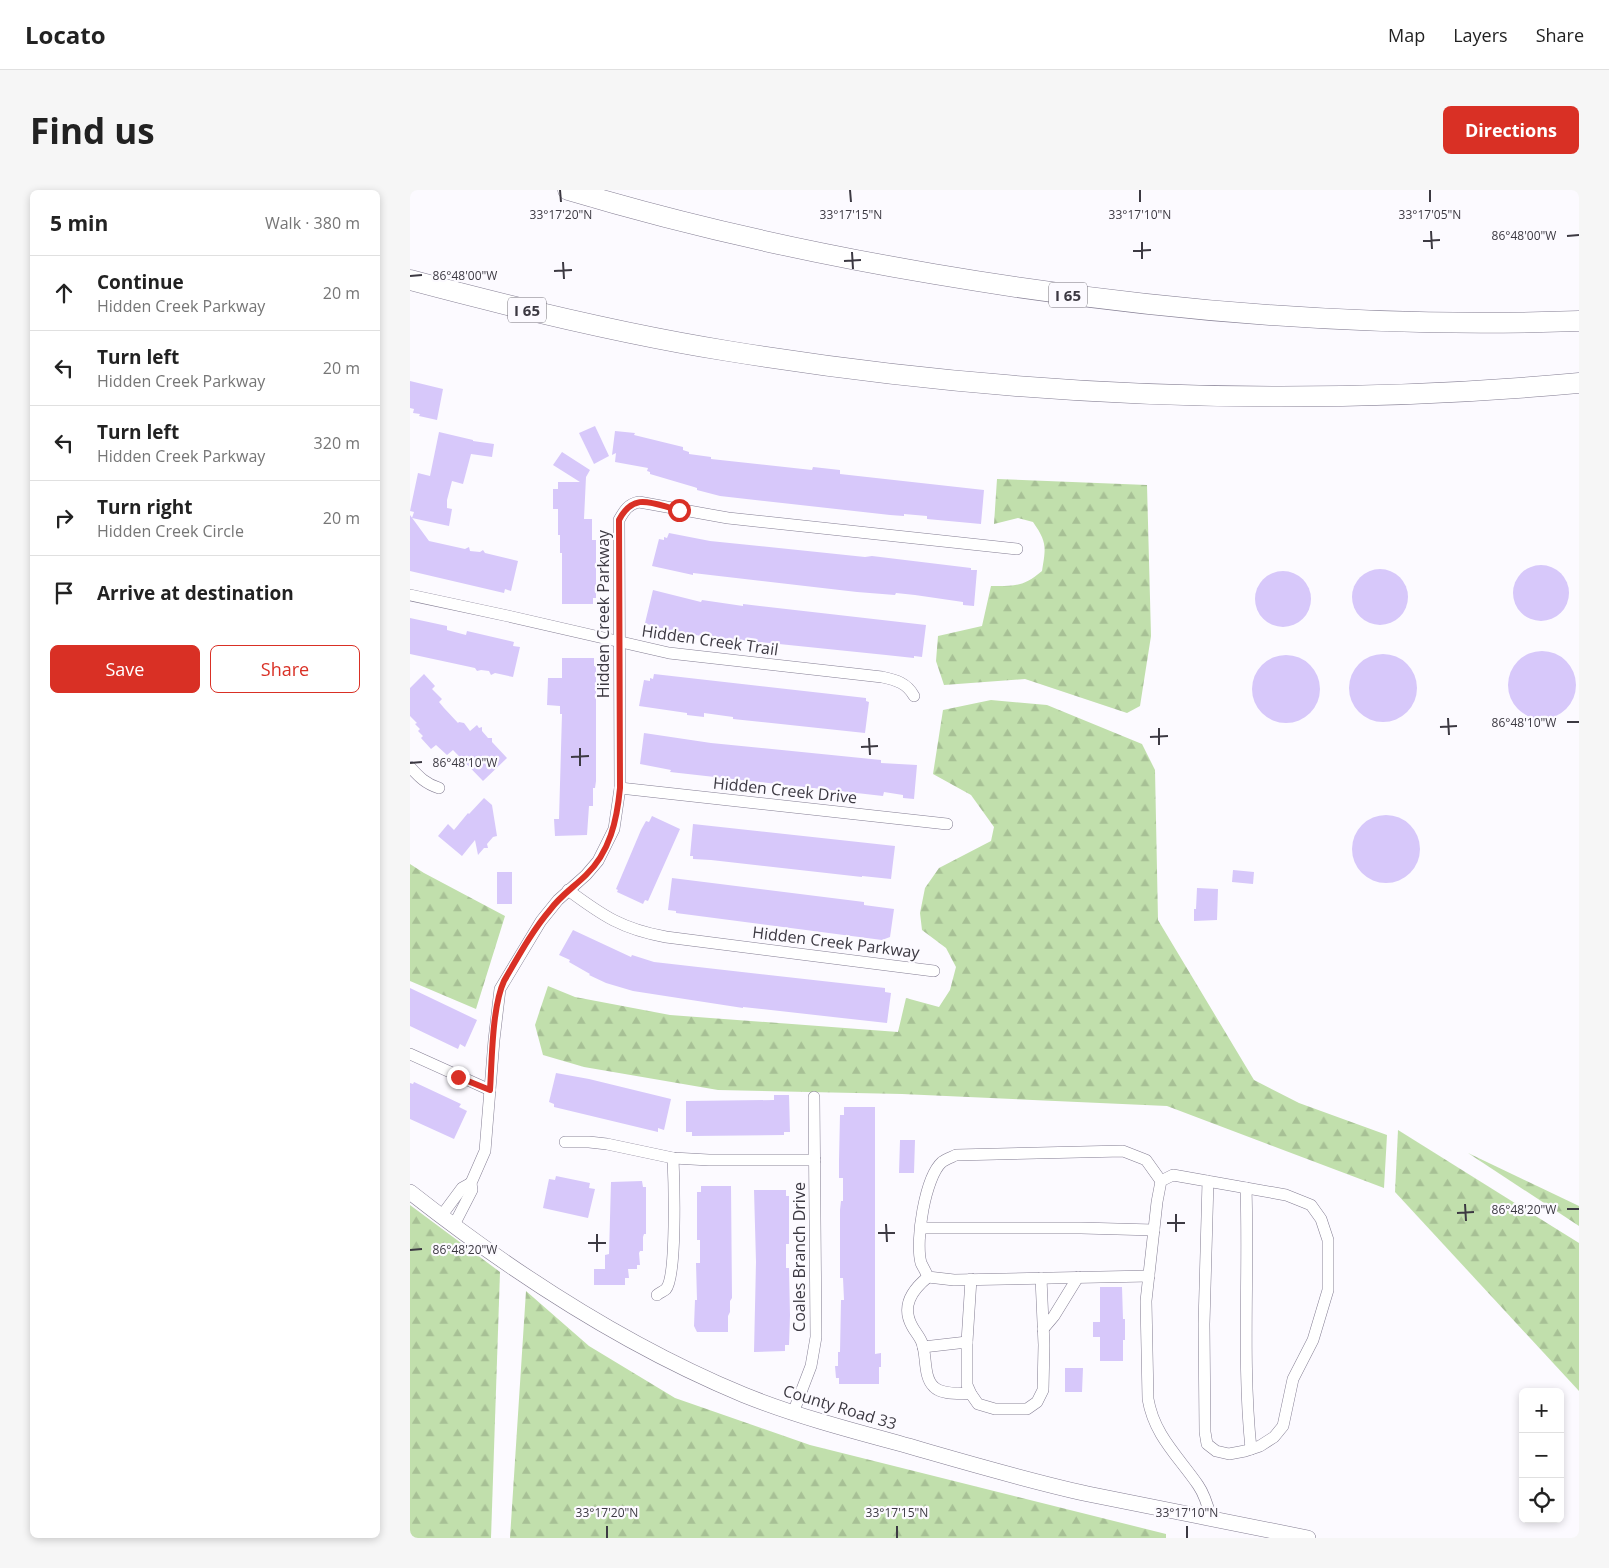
<!DOCTYPE html>
<meta charset="utf-8">
<style>
:root{--surface:#fff;--page:#f6f6f6;--text:#222;--muted:#767676;--line:#e0e0e0;--accent:#d93025}
body{margin:0;font-family:"Open Sans",sans-serif;background:var(--page);color:var(--text)}
.controls{position:absolute;right:15px;bottom:15px;display:grid;overflow:hidden;border-radius:8px;box-shadow:0 2px 8px #0003}
.controls button{width:45px;height:45px;display:grid;place-items:center;padding:0;border:0;border-bottom:1px solid var(--line);background:var(--surface);color:var(--text);font:25px sans-serif}
.stop{position:absolute;width:15px;height:15px;margin:-11px;border:4px solid #d93025;border-radius:50%;background:#fff}
.stop.end{background:#d93025;border-color:#fff;box-shadow:0 1px 5px #0008}
.list{margin:0;padding:0;list-style:none}
h2{display:flex;justify-content:space-between;align-items:center;height:65px;margin:0;padding:0 20px;font-size:21px}
h2 small{font-size:16px;font-weight:400;color:var(--muted)}
.list li{display:grid;grid-template-columns:32px 1fr auto;gap:15px;align-items:center;box-sizing:border-box;height:75px;padding:0 20px;border-top:1px solid var(--line)}
.list b{display:block;font-size:19px;white-space:nowrap}
.list p{margin:0;font-size:16px;white-space:nowrap;color:var(--muted)}
.list em{font-size:16px;font-style:normal;color:var(--muted)}
.actions{display:flex;gap:10px;padding:15px 20px}
.actions a{flex:1;padding:11px 0;border:1px solid var(--accent);border-radius:8px;text-align:center;font-size:18px;color:var(--accent)}
.actions .main{background:var(--accent);color:#fff}
.icon{flex:none;width:28px;height:28px;fill:none;stroke:currentColor;stroke-width:2;stroke-linecap:round;stroke-linejoin:round}
.map{position:relative;flex:none;width:1169px;height:1348px;overflow:hidden;border-radius:8px}
header{display:flex;align-items:center;gap:30px;box-sizing:border-box;height:70px;padding:0 25px;background:var(--surface);border-bottom:1px solid var(--line)}
header strong{font-size:24px}
nav{display:flex;gap:28px;margin-inline-start:auto;font-size:18px}
.intro{display:flex;align-items:center;justify-content:space-between;box-sizing:border-box;height:120px;padding:0 30px}
h1{margin:0;font-size:35px}
.button{padding:12px 22px;border-radius:8px;background:var(--accent);color:#fff;font-size:18px;font-weight:700}
main{display:flex;gap:30px;padding:0 30px}
aside{flex:1;background:var(--surface);border-radius:8px;box-shadow:0 2px 8px #0003}
.map>svg:first-child{display:block}
</style>
<header>
<strong>Locato</strong>
<nav><a>Map</a><a>Layers</a><a>Share</a></nav>
</header>
<div class="intro"><h1>Find us</h1><a class="button">Directions</a></div>
<main>
<aside>
<h2>5 min<small>Walk · 380 m</small></h2>
<ul class="list">
<li><svg class="icon" aria-label="ahead" viewBox="0 0 24 24"><path d="M12 20V5M6 11l6-6 6 6"/></svg><div><b>Continue</b><p>Hidden Creek Parkway</p></div><em>20 m</em></li>
<li><svg class="icon" aria-label="left" viewBox="0 0 24 24"><path d="M17 20v-9H6M10 6l-5 5 5 5"/></svg><div><b>Turn left</b><p>Hidden Creek Parkway</p></div><em>20 m</em></li>
<li><svg class="icon" aria-label="left" viewBox="0 0 24 24"><path d="M17 20v-9H6M10 6l-5 5 5 5"/></svg><div><b>Turn left</b><p>Hidden Creek Parkway</p></div><em>320 m</em></li>
<li><svg class="icon" aria-label="right" viewBox="0 0 24 24"><path d="M7 20v-9h11M14 6l5 5-5 5"/></svg><div><b>Turn right</b><p>Hidden Creek Circle</p></div><em>20 m</em></li>
<li><svg class="icon" aria-label="arrive" viewBox="0 0 24 24"><path d="M6 21V4h12l-3 4 3 4H6"/></svg><div><b>Arrive at destination</b></div></li>
</ul>
<div class="actions"><a class="main">Save</a><a>Share</a></div>
</aside>
<div class="map">
<svg width="1169" height="1348" viewBox="0 0 1169 1348">
<defs>
<pattern id="forest-firs" width="22" height="20" patternUnits="userSpaceOnUse" patternTransform="scale(1.25)"><rect width="22" height="20" fill="#c1dfac"/><path d="M5 1l3.5 6h-7zM16 11l3.5 6h-7z" fill="#a7c095"/></pattern>
</defs>
<rect width="100%" height="100%" fill="#fcfaff"/>
<g fill="url(#forest-firs)">
<path d="M587 289 737 295 741 446 730 516 717 523 615 489 534 495 526 471 528 446 572 436 581 396C605 396 613 397 632 381 636 357 637 352 623 332L608 328 584 334Z"/>
<path d="M581 510 637 515 732 554 745 580 748 730 844 890 889 913 977 945 974 998 757 916 492 904 308 900 174 877 133 865 125 835 138 796 165 807 260 825 488 842 496 808 529 817 540 800 546 777 536 758 512 740 510 723 515 698 529 678 581 651 584 637 561 605 523 584 533 520Z"/>
<path d="M0 674 14 683 95 726 66 819 0 791Z"/>
<path d="M988 940 1169 1053V1201L985 1002Z"/>
<path d="M1058 963 1169 1016V1036Z"/>
<path d="M0 1015 90 1082 81 1348H0Z"/>
<path d="M116 1101 179 1156 265 1208 400 1255 756 1344V1348H100Z"/>
</g>
<g fill="#d7c8fa">
<path d="M0 191 33 199 27 230 9 226 10 224 3 223 4 219 0 218Z"/>
<path d="M185 236 199 266 184 274 169 243Z"/>
<path d="M205 241 225 243 224 245 273 257V260L279 262V264L301 267V269L402 280 403 277 430 280V284L574 300 571 334 517 329V326L494 324V326L480 325 310 306 287 300V298L284 297 240 284V282L237 281 238 278 205 272 206 263 202 265Z"/>
<path d="M29 242 63 250V251L84 254 82 267 61 264 53 294 42 291 37 310V318L42 319 39 336 2 328 4 322 0 321 8 283 20 286Z"/>
<path d="M152 262 180 280 176 287 174 329H182V350H186V408H183V414H152V363H150V345H148V319H143V299H148V292H170L143 275Z"/>
<path d="M0 325 19 351 55 359 59 357 60 361 70 362 73 360 75 363 108 371 101 401 95 399 94 403 0 381Z"/>
<path d="M259 343 300 351 455 367 462 366 561 378V380H567L564 416 553 415V412L505 405 486 403 485 405 447 402 283 383V385L242 376 249 349 254 350V347L257 348Z"/>
<circle cx="1131" cy="403" r="28"/>
<circle cx="970" cy="407" r="28"/>
<circle cx="873" cy="409" r="28"/>
<path d="M243 400 291 412 292 410 333 416V414L516 435 512 467 504 466V468L476 465 292 446 273 443 242 436 235 433Z"/>
<path d="M0 428 37 436V440L56 445 57 441 104 452 103 456 110 457 103 487 85 483 81 485 79 481 71 480 67 481 65 478 0 464Z"/>
<circle cx="1132" cy="495" r="34"/>
<circle cx="973" cy="498" r="34"/>
<circle cx="876" cy="499" r="34"/>
<path d="M152 468H184V476H186V591L185 598H183V616H179L177 645 145 646 144 629H149L152 524H150V516L137 515 138 488H152Z"/>
<path d="M14 484 25 496 22 499 32 509 29 512 34 518 48 533 49 532 54 533 60 541 67 535 69 538 72 537V541L78 548H82V552L97 568 73 591 43 560 37 565 26 555 21 559 11 548 13 546 8 541 10 539 5 534 7 533 0 526V498Z"/>
<path d="M244 484 456 508V511L459 512 455 543 323 529V527L294 523V527L277 525V523L229 516 234 490 240 491V488L243 489Z"/>
<path d="M234 543 301 553 471 570V573L507 575 504 609 493 608V605L474 602 473 606 260 582 261 580 230 574Z"/>
<path d="M74 608 82 615 87 646 83 647 77 654 78 658H74L68 665 65 650 52 666 28 646 38 634 44 640 58 623 59 624Z"/>
<circle cx="976" cy="659" r="34"/>
<path d="M242 626 270 639 238 711 235 710 233 714 207 702 208 700 206 699 231 640 236 631 239 632Z"/>
<path d="M283 634 485 656 481 689 452 686V687L301 670 283 669V666H280Z"/>
<path d="M823 680 844 682 843 694 822 692Z"/>
<rect x="87" y="682" width="15" height="32"/>
<path d="M262 688 454 712V715L484 719 480 747 472 750 266 723V721L258 720Z"/>
<path d="M787 698 808 699 807 730 784 731V719H786Z"/>
<path d="M163 740 221 767 222 765 244 772 475 798V802L481 803 477 833 333 817V818L223 801 196 793 179 785 180 784 159 772 160 770 149 765Z"/>
<path d="M0 798 67 830 55 857 50 854 48 859 0 836Z"/>
<path d="M146 883 179 889 261 909 254 940 248 938V942L144 917V914L139 912Z"/>
<path d="M4 892 51 914 49 917 57 921 44 949 0 929V893L3 894Z"/>
<path d="M364 905H379L380 942H374V945L282 946V942H276V911L364 910Z"/>
<path d="M434 917H465V1164L471 1163V1177H469V1194H429V1188H426L425 1176H428V1162H430L431 1110H434L433 1088H430V1020L431 1011H433V988H429V970L430 925H434Z"/>
<path d="M490 950H505L504 983H489Z"/>
<path d="M146 986 180 993 179 998 185 999 178 1028 133 1018 139 989 145 990Z"/>
<path d="M232 991 233 997H236V1044H234L233 1047V1061H230L229 1063 230 1075H227V1079H218L219 1088H215V1095H184V1079H195V1065L199 1064 201 992Z"/>
<path d="M291 996H321L322 1108 320 1111V1122L318 1126V1142H287L284 1136 285 1110H287L286 1073H290V1050H287V1002H291Z"/>
<path d="M344 1000H376V1006H379V1054H376V1078H379L380 1125 379 1155H375V1161L344 1162 346 1072Z"/>
<path d="M690 1097H712L713 1129H715V1150H713V1171H690V1147H683V1132H690Z"/>
<path d="M655 1178H673L672 1202H655Z"/>
</g>
<g fill="none" stroke-linecap="round" stroke-linejoin="round">
<defs>
<g id="street">
<path d="M0 405 98 426 259 463 472 487C486 490 497 493 504 506"/>
<path d="M0 577C9 587 16 594 29 598"/>
<path d="M210 598 537 634"/>
<path d="M158 700C193 726 212 739 256 747L524 781"/>
<path d="M0 864 80 900"/>
<path d="M155 952H179L197 954 263 968 299 970H405"/>
<path d="M798 991 794 1134 795 1242 797 1254 806 1261 819 1264 835 1261 850 1256 864 1247 873 1236 883 1189 903 1150 918 1100V1050L911 1029 901 1015 876 1005 763 985 751 991 747 1012 736 1111 738 1209C744 1245 768 1266 788 1295 795 1305 798 1316 801 1328"/>
<path d="M836 998C839 1085 832 1172 841 1259"/>
<path d="M32 1025 52 998 61 993"/>
<path d="M44 1035 62 1000 61 993 75 961 84 850 90 799 131 731 148 710 176 685 188 671 204 639 210 598 209 330C214 321 218 314 229 312L318 328 607 359"/>
<path d="M511 1038H671L744 1040"/>
<path d="M739 1086 544 1090 518 1087C516 1082 513 1077 511 1073 505 1051 515 987 532 972 536 969 542 967 546 965L713 961 736 970 751 991"/>
<path d="M518 1087C502 1100 491 1116 502 1136 505 1142 510 1147 512 1153 517 1166 513 1187 524 1197 532 1205 550 1203 561 1204"/>
<path d="M561 1089 557 1152V1195L561 1204 568 1214 585 1219H617L627 1212 633 1200 634 1155 631 1088"/>
<path d="M247 1105C249 1103 254 1101 256 1099 267 1086 264 989 263 968"/>
<path d="M633 1139 644 1126 668 1087"/>
<path d="M513 1157 557 1152"/>
<path d="M383 1223 401 1176 406 1147 404 907"/>
</g>
<path id="secondary" d="M0 1002C103 1083 213 1155 334 1205 384 1225 436 1239 488 1253 551 1271 614 1290 678 1304 751 1319 825 1333 898 1348"/>
<g id="highway">
<path d="M158 0C278 36 400 63 524 84 736 120 953 139 1169 131"/>
<path d="M0 90C105 118 211 144 318 161 600 207 885 219 1169 193"/>
</g>
</defs>
<use href="#street" stroke="#847e93" stroke-width="12"/>
<use href="#secondary" stroke="#847e93" stroke-width="16"/>
<use href="#highway" stroke="#847e93" stroke-width="21"/>
<use href="#street" stroke="#fff" stroke-width="11"/>
<use href="#secondary" stroke="#fff" stroke-width="15"/>
<use href="#highway" stroke="#fff" stroke-width="20"/>
</g>
<g fill="none" stroke-linecap="round" stroke-linejoin="round">
<path stroke="#d93025" stroke-width="6" d="M48 887 80 900C82 870 82 817 94 791 108 767 122 741 140 720 150 706 164 697 176 685 200 662 207 630 210 598L209 330C224 301 243 314 269 320"/>
</g>
<path fill="none" stroke="#3c3942" stroke-width="2" d="M150 0 151 12M440 0 441 12M730 0V12M1020 0V12M1021 41 1022 59M1157 46 1169 45M1013 51 1030 50M732 52V69M723 61 741 60M442 62 443 79M434 71 451 70M153 72 154 89M144 81 162 80M0 86 12 85M1038 528 1039 545M1157 532H1169M1030 537 1047 536M749 538V555M740 547 758 546M459 548 460 565M451 557 468 556M170 558V576M161 567 179 566M0 573 12 572M1055 1014 1056 1031M1157 1019H1169M1047 1023 1064 1022M766 1024V1042M757 1033H775M476 1034 477 1052M468 1043H485M187 1044V1062M178 1053H196M0 1060 12 1059M197 1336V1348M487 1336V1348M777 1336V1348"/>
<g text-anchor="middle" dominant-baseline="central" stroke-width="4.5" stroke-linejoin="round" paint-order="stroke">
<g fill="#fcfaff" stroke="#76737b" stroke-width="1">
<rect x="639" y="92.5" width="38" height="25" rx="4"/>
<rect x="98" y="107.5" width="38" height="25" rx="4"/>
</g>
<g font-size="15" font-weight="bold" fill="#3c3942">
<text x="658" y="105">I 65</text>
<text x="117" y="120">I 65</text>
</g>
<g font-size="16" fill="#3c3942" stroke="#fcfaff">
<text transform="translate(193 424) rotate(-90)">Hidden Creek Parkway</text>
<text transform="translate(300 450) rotate(8)">Hidden Creek Trail</text>
<text transform="translate(375 600) rotate(6)">Hidden Creek Drive</text>
<text transform="translate(426 752) rotate(7)">Hidden Creek Parkway</text>
<text transform="translate(389 1067) rotate(-90)">Coales Branch Drive</text>
<text transform="translate(430 1217) rotate(17)">County Road 33</text>
</g>
</g>
<g font-size="12" text-anchor="middle" fill="#3c3942" stroke="#fcfaff" stroke-width="4.5" stroke-linejoin="round" paint-order="stroke">
<text x="151" y="29">33°17'20"N</text>
<text x="441" y="29">33°17'15"N</text>
<text x="730" y="29">33°17'10"N</text>
<text x="1020" y="29">33°17'05"N</text>
<text x="1114" y="50">86°48'00"W</text>
<text x="55" y="90">86°48'00"W</text>
<text x="1114" y="537">86°48'10"W</text>
<text x="55" y="577">86°48'10"W</text>
<text x="1114" y="1024">86°48'20"W</text>
<text x="55" y="1064">86°48'20"W</text>
<text x="197" y="1327">33°17'20"N</text>
<text x="487" y="1327">33°17'15"N</text>
<text x="777" y="1327">33°17'10"N</text>
</g>
</svg>
<div class="controls">
<button>+</button>
<button>−</button>
<button><svg class="icon" aria-label="locate" viewBox="0 0 24 24"><circle cx="12" cy="12" r="6"/><path d="M12 2v4M12 18v4M2 12h4M18 12h4"/></svg></button>
</div>
<div class="stop" style="left:269px;top:320px"></div>
<div class="stop end" style="left:48px;top:887px"></div>
</div>
</main>
